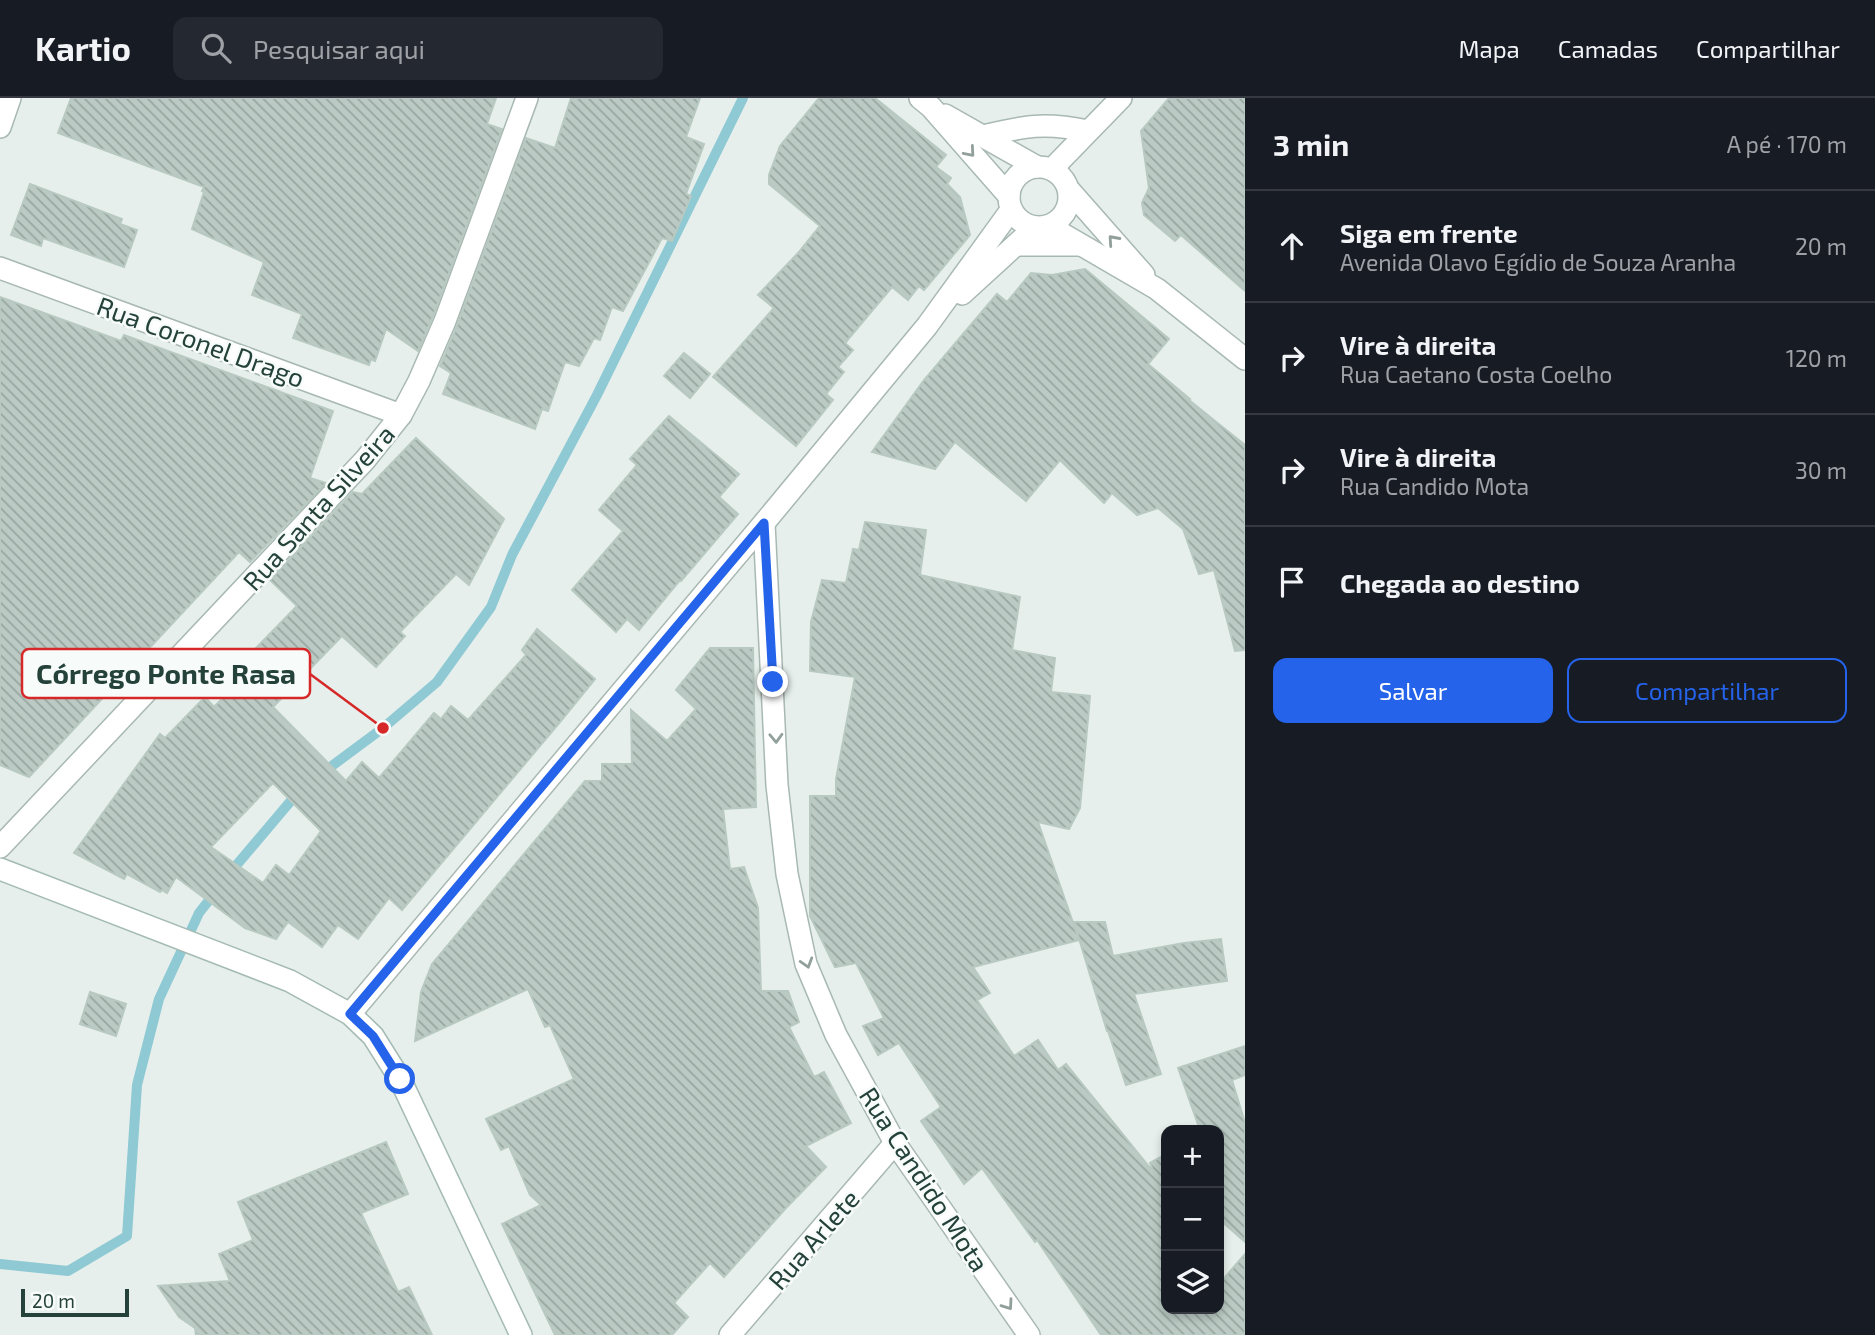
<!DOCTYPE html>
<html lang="pt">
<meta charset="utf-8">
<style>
:root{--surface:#171b24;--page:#242831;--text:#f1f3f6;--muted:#9ea1a6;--line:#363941;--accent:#2563eb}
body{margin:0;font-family:"Exo 2",sans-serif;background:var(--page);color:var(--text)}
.controls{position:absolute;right:21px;bottom:21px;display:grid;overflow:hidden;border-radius:14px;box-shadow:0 4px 10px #0003}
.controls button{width:63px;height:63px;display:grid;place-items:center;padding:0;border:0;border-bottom:2px solid var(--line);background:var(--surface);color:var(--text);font:35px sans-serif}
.scale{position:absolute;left:21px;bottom:18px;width:108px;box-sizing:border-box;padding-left:7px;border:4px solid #24423a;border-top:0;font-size:19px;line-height:24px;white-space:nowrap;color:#24423a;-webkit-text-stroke:5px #f7fbf9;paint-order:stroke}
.stop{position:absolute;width:21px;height:21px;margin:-16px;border:5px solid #2563eb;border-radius:50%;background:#fff}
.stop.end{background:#2563eb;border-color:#fff;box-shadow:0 2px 7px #0008}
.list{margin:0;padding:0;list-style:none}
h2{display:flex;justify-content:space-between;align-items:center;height:91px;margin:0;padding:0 28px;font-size:30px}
h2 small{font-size:23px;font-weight:400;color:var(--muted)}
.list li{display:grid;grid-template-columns:46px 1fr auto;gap:21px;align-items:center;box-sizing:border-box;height:112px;padding:0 28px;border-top:2px solid var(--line)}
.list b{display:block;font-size:26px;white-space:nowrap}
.list p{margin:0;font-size:23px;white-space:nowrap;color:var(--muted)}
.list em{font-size:23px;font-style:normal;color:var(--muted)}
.actions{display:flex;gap:14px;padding:21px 28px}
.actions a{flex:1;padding:16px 0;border:2px solid var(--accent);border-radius:14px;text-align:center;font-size:24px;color:var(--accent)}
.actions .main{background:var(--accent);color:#fff}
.icon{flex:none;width:38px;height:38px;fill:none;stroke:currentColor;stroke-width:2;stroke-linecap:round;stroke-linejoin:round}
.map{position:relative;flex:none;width:1245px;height:1237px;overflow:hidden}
header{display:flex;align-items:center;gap:42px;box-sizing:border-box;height:98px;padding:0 35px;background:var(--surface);border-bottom:2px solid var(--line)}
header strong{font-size:33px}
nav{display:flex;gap:38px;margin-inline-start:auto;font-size:24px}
.search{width:490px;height:63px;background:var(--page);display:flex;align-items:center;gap:18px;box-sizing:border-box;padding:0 24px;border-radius:14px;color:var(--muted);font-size:26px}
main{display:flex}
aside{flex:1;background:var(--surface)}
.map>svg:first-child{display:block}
</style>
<header>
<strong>Kartio</strong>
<div class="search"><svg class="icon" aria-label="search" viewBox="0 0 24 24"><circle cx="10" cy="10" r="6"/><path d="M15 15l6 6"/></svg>Pesquisar aqui</div>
<nav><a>Mapa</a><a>Camadas</a><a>Compartilhar</a></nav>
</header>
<main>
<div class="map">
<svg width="1245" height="1237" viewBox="0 0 1245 1237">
<defs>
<pattern id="building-back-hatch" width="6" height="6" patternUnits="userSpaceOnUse" patternTransform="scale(1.75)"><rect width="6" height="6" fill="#bbcac4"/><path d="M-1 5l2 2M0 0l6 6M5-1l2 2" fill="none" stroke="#98a6a0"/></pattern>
</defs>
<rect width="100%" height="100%" fill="#e6efeb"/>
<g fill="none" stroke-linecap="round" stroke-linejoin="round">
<g stroke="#8ec9d4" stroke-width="10">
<path d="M321 676 383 630 437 584 491 509 512 457 597 297 743 0"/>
<path d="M229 776 300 692"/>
<path d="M0 1166 68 1173 127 1138 137 987 159 901 199 815 217 792"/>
</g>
</g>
<g fill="url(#building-back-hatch)" stroke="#b8c9c2" stroke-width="2" fill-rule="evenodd">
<path d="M71 0H496L487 26 502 31 433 218 418 253 386 231 375 263 371 261 369 267 293 240 302 216 252 197 264 164 192 131 204 94 202 93 204 89 58 35Z"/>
<path d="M571 0H700L686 39 704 46 686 96 691 98 672 143 662 140 623 213 612 209 600 242 594 240 579 268 565 264 548 313 542 311 535 331 443 296 451 275 440 268 457 228 526 40 555 50Z"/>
<path d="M819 0H875L946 57 936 69 951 80 947 86 960 99 970 137 924 192 919 188 908 202 892 189 845 245 853 252 838 269 844 274 826 296 833 302 796 348 713 279 774 210 758 197 799 154 820 128 769 86V77L780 48Z"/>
<path d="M1169 0H1245V193L1181 137 1175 143 1144 117 1142 105 1149 90 1141 33Z"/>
<path d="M30 86 122 121 120 126 137 132 124 169 43 140 41 148 11 137Z"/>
<path d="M1085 171 1169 241 1148 266 1190 301 1189 302 1245 347V552L1235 553 1214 472 1199 476 1183 431 1158 410 1137 417 1112 395 1104 405 1060 362 1026 403 955 344 935 371 872 354 924 282 997 196 1007 204 1031 175 1052 177Z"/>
<path d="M0 199 121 243 124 237 333 313 310 380 326 385 250 464 239 454 29 679 0 667Z"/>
<path d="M684 255 710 276 690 300 664 278Z"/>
<path d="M669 318 739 376 719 399 738 416 681 483 680 482 639 532 627 521 616 534 572 492 623 433 599 412 637 367 630 361Z"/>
<path d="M416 340 504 421 469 487 456 476 400 534 405 538 376 569 342 538 273 609 346 683 362 664 379 680 434 615 441 621 451 608 468 622 526 557 522 552 537 531 595 581 560 624 402 812 389 800 358 841 338 827 322 849 288 824 276 841 245 830 176 779 167 795 162 792 160 794 127 776 124 781 74 755 160 636 165 640 205 599 214 609 264 558 256 550 297 508 270 482 353 394 362 396ZM273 685 321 733 289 777 276 767 263 785 211 749Z"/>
<path d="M865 424 926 432 920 477 1020 499 1012 552 1055 560 1051 594 1090 598 1080 710 1069 731 1038 724 1079 842 973 869 990 895 977 902 1014 958 1038 942 1058 972 1066 966 1154 1075 1150 1065 1166 1056V1152L1165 1154 1166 1155V1211H1219V1186L1245 1156V1237H1101L1037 1142 1035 1144 982 1070 964 1086 921 1023 941 1009 899 945 878 957 863 928 884 920 856 865 835 869 810 818V698H836V681L855 579 810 573 811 524 822 482 846 485 853 451 859 452Z"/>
<path d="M710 550H753L756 709 723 711 730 771 744 769 758 810 761 893H788L799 924 789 929 814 979 824 974 851 1025 806 1048 826 1069 786 1110 724 1179 710 1165 674 1205 688 1219 672 1237H555L502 1126 541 1107 530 1097 509 1048 501 1052 486 1021 574 981 550 927 545 929 528 891 415 943 421 894 432 866 585 683H602V666H632L631 612 667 643 696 611 676 592Z"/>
<path d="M1074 824H1105L1113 858 1184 845 1221 841 1227 883 1134 896 1161 976 1126 987 1108 933H1107Z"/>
<path d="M90 894 126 906 116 938 80 926Z"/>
<path d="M1245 948V977L1232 982 1245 1025V1144L1219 1121V1032H1200L1178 970Z"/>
<path d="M386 1044 408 1096 361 1115 398 1194 409 1189 432 1237H196L195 1230 179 1219 158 1188 230 1183 219 1156 253 1142 238 1104Z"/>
</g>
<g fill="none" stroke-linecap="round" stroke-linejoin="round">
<defs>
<g id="minor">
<path d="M0 29 10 0"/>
<path d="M1052 71 1121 0"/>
<path d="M0 170 401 317"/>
<path d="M962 196 1034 130"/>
<path d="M764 425 777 687 787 776 806 866 836 937 895 1045 1029 1237"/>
<path d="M0 749 365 362 401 317 419 283 445 223 527 0"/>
<path d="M350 916 764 425 927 228 1011 112"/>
<path d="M730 1237 895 1045"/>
</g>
<g id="tertiary">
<path d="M920 0 931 9 1009 98"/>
<path d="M945 17 1037 69"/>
<path d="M983 38C1025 28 1044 24 1088 33"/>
<circle cx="1039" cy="99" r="30"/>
<path d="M1070 93 1144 177"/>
<path d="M1049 128 1157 191 1245 261"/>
<path d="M1016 147H1080"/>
</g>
<path id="secondary" d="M0 771 290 883 350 916 373 938 400 981 521 1237"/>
</defs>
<use href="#minor" stroke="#a8b8b2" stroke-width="24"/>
<use href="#tertiary" stroke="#a8b8b2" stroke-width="24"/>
<use href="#secondary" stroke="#a4bbb3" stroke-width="24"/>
<use href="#minor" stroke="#fff" stroke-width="21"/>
<use href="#tertiary" stroke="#fff" stroke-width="21"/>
<use href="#secondary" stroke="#fff" stroke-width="21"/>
</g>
<defs><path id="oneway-chevron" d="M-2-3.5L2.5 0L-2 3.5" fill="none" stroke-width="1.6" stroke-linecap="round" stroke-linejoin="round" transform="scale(1.75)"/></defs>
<g stroke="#92a09c">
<use href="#oneway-chevron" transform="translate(970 54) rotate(49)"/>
<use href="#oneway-chevron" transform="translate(1113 142) rotate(-132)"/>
<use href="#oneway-chevron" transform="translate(776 640) rotate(88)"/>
<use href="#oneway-chevron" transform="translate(807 865) rotate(73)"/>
<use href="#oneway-chevron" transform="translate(1008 1207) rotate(55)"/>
</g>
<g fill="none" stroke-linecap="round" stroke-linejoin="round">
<path stroke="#2563eb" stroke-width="9" d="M400 981 373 938 350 916 764 425 773 584"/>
</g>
<g text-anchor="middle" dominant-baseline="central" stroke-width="5" stroke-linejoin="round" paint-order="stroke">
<g font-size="26" fill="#24423a" stroke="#f7fbf9">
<text transform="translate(201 243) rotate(20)">Rua Coronel Drago</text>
<text transform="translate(318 409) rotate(-48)">Rua Santa Silveira</text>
<text transform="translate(925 1081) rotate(57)">Rua Candido Mota</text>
<text transform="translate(813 1141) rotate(-49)">Rua Arlete</text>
</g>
</g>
<path fill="none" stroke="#d62828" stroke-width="2.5" d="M383 630L310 576"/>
<circle fill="#d62828" stroke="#f7fbf9" stroke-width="2.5" cx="383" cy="630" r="7"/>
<rect fill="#f7fbf9" stroke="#d62828" stroke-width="2.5" x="22" y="551" width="288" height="49" rx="7"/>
<g font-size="28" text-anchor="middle" font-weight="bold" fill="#24423a">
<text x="166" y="586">Córrego Ponte Rasa</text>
</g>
</svg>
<div class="controls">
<button>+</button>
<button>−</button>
<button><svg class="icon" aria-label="layers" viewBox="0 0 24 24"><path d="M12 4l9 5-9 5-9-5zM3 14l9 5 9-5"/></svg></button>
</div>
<div class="scale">20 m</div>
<div class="stop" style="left:400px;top:981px"></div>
<div class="stop end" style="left:773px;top:584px"></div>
</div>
<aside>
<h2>3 min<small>A pé · 170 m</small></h2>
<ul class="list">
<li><svg class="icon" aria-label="ahead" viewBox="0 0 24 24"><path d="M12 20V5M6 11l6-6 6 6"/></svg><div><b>Siga em frente</b><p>Avenida Olavo Egídio de Souza Aranha</p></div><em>20 m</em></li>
<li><svg class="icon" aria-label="right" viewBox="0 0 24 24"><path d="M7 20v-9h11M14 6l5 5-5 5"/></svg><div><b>Vire à direita</b><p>Rua Caetano Costa Coelho</p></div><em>120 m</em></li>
<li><svg class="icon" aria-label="right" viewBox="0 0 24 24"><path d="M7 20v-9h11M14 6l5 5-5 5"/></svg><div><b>Vire à direita</b><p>Rua Candido Mota</p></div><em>30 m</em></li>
<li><svg class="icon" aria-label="arrive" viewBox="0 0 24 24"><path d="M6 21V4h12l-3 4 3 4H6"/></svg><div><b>Chegada ao destino</b></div></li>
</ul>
<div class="actions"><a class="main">Salvar</a><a>Compartilhar</a></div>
</aside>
</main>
